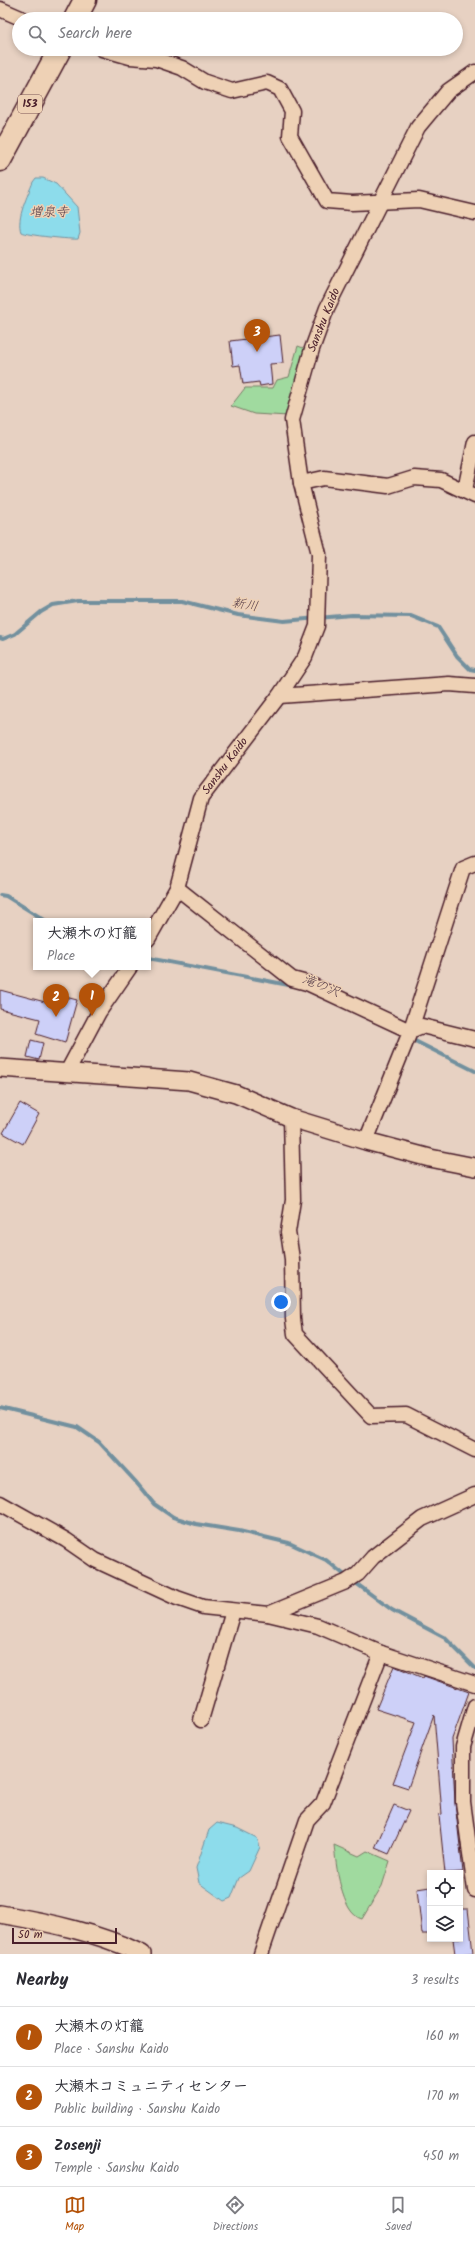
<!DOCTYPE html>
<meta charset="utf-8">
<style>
:root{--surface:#fff;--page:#f7f7f7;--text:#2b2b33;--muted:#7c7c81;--line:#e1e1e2;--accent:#b45309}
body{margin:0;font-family:Kalam,"Klee One",sans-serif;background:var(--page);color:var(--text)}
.controls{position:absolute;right:12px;bottom:12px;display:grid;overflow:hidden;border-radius:0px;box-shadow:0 2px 6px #0003}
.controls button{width:36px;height:36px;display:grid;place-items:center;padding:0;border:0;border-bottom:1px solid var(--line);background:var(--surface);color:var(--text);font:20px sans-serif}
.scale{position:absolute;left:12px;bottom:10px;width:105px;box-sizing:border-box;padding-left:4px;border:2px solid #4a1f2b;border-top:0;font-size:11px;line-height:14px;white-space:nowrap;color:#4a1f2b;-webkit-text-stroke:3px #eed1b5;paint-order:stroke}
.you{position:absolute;left:281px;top:1302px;width:14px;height:14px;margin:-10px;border:3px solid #fff;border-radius:50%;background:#1a73e8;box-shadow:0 0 0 6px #1a73e833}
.badge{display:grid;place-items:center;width:26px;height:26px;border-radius:50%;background:var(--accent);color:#fff;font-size:13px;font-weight:700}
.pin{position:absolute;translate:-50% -33px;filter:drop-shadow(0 1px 2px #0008)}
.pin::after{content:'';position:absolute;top:21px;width:14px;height:12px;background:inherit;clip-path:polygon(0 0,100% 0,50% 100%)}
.popup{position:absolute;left:33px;top:918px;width:118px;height:52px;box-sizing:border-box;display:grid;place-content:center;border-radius:0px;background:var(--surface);filter:drop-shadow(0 1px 3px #0005);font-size:13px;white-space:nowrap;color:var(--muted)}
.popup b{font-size:15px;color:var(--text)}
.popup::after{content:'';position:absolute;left:50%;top:100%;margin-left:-8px;border:8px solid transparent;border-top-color:var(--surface)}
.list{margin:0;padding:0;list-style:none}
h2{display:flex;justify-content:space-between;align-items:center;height:52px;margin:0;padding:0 16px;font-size:17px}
h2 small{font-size:13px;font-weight:400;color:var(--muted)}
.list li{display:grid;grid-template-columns:26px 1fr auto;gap:12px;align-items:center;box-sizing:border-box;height:60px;padding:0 16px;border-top:1px solid var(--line)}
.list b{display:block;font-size:15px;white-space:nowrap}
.list p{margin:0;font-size:13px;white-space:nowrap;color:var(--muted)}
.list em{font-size:13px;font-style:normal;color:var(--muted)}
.icon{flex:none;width:22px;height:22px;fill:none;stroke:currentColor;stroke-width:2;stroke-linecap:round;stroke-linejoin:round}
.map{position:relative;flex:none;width:475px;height:1954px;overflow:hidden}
.search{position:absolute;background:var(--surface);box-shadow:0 2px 6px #0003;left:12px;right:12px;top:12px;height:44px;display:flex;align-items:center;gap:10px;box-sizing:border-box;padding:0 14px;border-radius:22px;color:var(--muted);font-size:15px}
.sheet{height:232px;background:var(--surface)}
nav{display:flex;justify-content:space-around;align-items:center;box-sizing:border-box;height:56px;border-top:1px solid var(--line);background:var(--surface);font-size:11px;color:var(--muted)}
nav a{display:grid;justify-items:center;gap:2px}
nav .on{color:var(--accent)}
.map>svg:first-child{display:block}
</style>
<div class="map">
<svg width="475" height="1954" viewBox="0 0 475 1954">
<rect width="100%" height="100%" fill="#e7d1c2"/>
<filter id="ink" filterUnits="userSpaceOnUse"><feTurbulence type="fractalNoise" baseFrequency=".025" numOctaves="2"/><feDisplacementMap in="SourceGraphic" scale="8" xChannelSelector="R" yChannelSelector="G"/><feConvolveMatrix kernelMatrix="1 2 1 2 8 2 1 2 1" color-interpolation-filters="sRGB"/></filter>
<g filter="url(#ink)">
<g fill="#a0da9f" stroke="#757c65">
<path d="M298 346 306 349 288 416 254 414 231 406 245 388H273L277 380 289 377Z"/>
<path d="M334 1845 359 1856 367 1851 390 1861 382 1886 362 1919C341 1914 336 1864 334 1845Z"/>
</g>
<g fill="#8ddceb" stroke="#72909e">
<path d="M36 178H43L56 184 77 207 80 233 78 239C73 240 25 235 21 232 16 218 28 195 33 182Z"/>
<path d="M217 1823 237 1828 257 1838 260 1847 249 1871 239 1878 231 1898 224 1901 199 1883 196 1868 209 1830Z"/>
</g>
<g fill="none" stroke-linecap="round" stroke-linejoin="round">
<g stroke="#72909e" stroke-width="4">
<path d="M0 638 3 639 15 634 41 612 53 605 78 601H182L238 615 284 621 352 615 411 616 438 627 457 656 470 669 475 670"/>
<path d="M0 895 6 896 46 921"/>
<path d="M148 958 294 986"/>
<path d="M409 1038 475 1071"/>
<path d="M0 1408 77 1427 99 1442 135 1481 154 1504 173 1517 196 1524 239 1531 289 1543 326 1560 347 1577"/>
<path d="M353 1581 392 1610 445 1638 475 1668"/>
</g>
</g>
<g fill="#cdd0f8" stroke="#4a1f2b">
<path d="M280 335 283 363 270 364 272 384 260 386 259 382 243 384 240 365 233 366 230 341Z"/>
<path d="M0 990 45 1002 47 992 77 1000 65 1043 36 1034 40 1019 0 1009Z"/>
<path d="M31 1040 43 1043 39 1060 27 1057Z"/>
<path d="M20 1103 39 1114 23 1144 3 1133Z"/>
<path d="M394 1666 423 1678 424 1676 469 1692 452 1739 455 1803 463 1872 445 1873 439 1815 442 1814 434 1715 408 1788 393 1783 416 1722 376 1709Z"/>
<path d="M394 1805 409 1811 389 1854 375 1848Z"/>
<path d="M430 1887V1934H422L417 1889Z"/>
<path d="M460 1909H468L473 1953 455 1954 453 1939H460Z"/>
</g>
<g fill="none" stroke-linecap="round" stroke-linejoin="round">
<defs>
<g id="minor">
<path d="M0 9 23 19"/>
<path d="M102 49 130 57 156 59 182 68 205 82 232 91 267 83 280 89 292 111 290 136 327 201 352 203 419 200 475 213"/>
<path d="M301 483 324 478 388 486 414 478 441 480 475 496"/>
<path d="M465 490 475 442"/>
<path d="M279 696 449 684 475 686"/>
<path d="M177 888 292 979 307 983 410 1031 422 1026 475 1039"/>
<path d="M148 939 177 888 201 798 279 696 305 657 317 626 319 554 301 483 292 420 312 349 327 308 418 127 448 91 475 72"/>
<path d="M67 1072 99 1012 130 967"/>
<path d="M291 1118 293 1200 288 1232 292 1259 293 1319 295 1334 371 1416 406 1415 475 1450"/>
<path d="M366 1141 410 1032 463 868 475 863"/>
<path d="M0 1503 66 1540 95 1560 177 1598 203 1607 268 1614 318 1626 381 1653 475 1684"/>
<path d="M268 1614 346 1582 358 1574 373 1557 422 1519 475 1495"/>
<path d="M475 1706 463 1747V1802L475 1890"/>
<path d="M201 1720 233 1611"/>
<path d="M261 1954 307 1820 323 1803 381 1653"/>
</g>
<g id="tertiary">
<path d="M0 1068 189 1081 236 1094 291 1118 366 1141 430 1158 475 1167"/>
<path d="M0 1914C47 1922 100 1933 142 1954"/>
</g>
<g id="trunk">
<path d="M75 19 85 0"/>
<path d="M0 160 60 49"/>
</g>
</defs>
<use href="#minor" stroke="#4a1f2b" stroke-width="17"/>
<use href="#tertiary" stroke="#4a1f2b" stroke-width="20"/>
<use href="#trunk" stroke="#4a1f2b" stroke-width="25"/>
<use href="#minor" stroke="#eed1b5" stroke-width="14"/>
<use href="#tertiary" stroke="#eed1b5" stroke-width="17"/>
<use href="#trunk" stroke="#eed1b5" stroke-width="22"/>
</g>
</g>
<g text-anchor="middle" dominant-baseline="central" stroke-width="3" stroke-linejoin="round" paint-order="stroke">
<rect fill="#eed1b5" stroke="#7b5454" stroke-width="1" x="18" y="95" width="24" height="18" rx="3"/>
<g font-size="11" font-weight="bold" fill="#4a1f2b">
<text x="30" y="104">153</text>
</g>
<g font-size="12" fill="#4a1f2b" stroke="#eed1b5">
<text transform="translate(324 320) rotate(-68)">Sanshu Kaido</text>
<text transform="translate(225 766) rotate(-53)">Sanshu Kaido</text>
</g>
<g font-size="13" font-style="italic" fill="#543b48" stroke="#eed1b5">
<text x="49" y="212">増泉寺</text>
<text transform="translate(245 605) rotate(10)">新川</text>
<text transform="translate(321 986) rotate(22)">滝の沢</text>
</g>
</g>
</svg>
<div class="controls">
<button><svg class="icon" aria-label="locate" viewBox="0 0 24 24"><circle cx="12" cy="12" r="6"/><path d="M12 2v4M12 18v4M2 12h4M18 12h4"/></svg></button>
<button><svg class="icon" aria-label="layers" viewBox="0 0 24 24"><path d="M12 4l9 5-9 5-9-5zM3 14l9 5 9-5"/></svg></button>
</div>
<div class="scale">50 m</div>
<div class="you"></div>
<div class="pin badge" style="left:92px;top:1016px">1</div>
<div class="popup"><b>大瀬木の灯籠</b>Place</div>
<div class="pin badge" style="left:56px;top:1017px">2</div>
<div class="pin badge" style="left:257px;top:352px">3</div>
<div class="search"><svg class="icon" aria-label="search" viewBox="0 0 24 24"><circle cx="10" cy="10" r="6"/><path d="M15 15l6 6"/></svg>Search here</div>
</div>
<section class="sheet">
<h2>Nearby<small>3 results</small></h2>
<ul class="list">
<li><span class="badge">1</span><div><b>大瀬木の灯籠</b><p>Place · Sanshu Kaido</p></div><em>160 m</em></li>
<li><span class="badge">2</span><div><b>大瀬木コミュニティセンター</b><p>Public building · Sanshu Kaido</p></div><em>170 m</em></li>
<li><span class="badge">3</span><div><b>Zosenji</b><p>Temple · Sanshu Kaido</p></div><em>450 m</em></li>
</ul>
</section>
<nav>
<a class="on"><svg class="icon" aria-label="map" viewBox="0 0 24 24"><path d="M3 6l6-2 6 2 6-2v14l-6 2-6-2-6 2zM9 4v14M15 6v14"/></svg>Map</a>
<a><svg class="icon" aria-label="directions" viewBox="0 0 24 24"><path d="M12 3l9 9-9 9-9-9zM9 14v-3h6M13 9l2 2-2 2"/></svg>Directions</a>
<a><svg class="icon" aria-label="saved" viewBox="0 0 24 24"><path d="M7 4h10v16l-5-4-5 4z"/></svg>Saved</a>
</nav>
